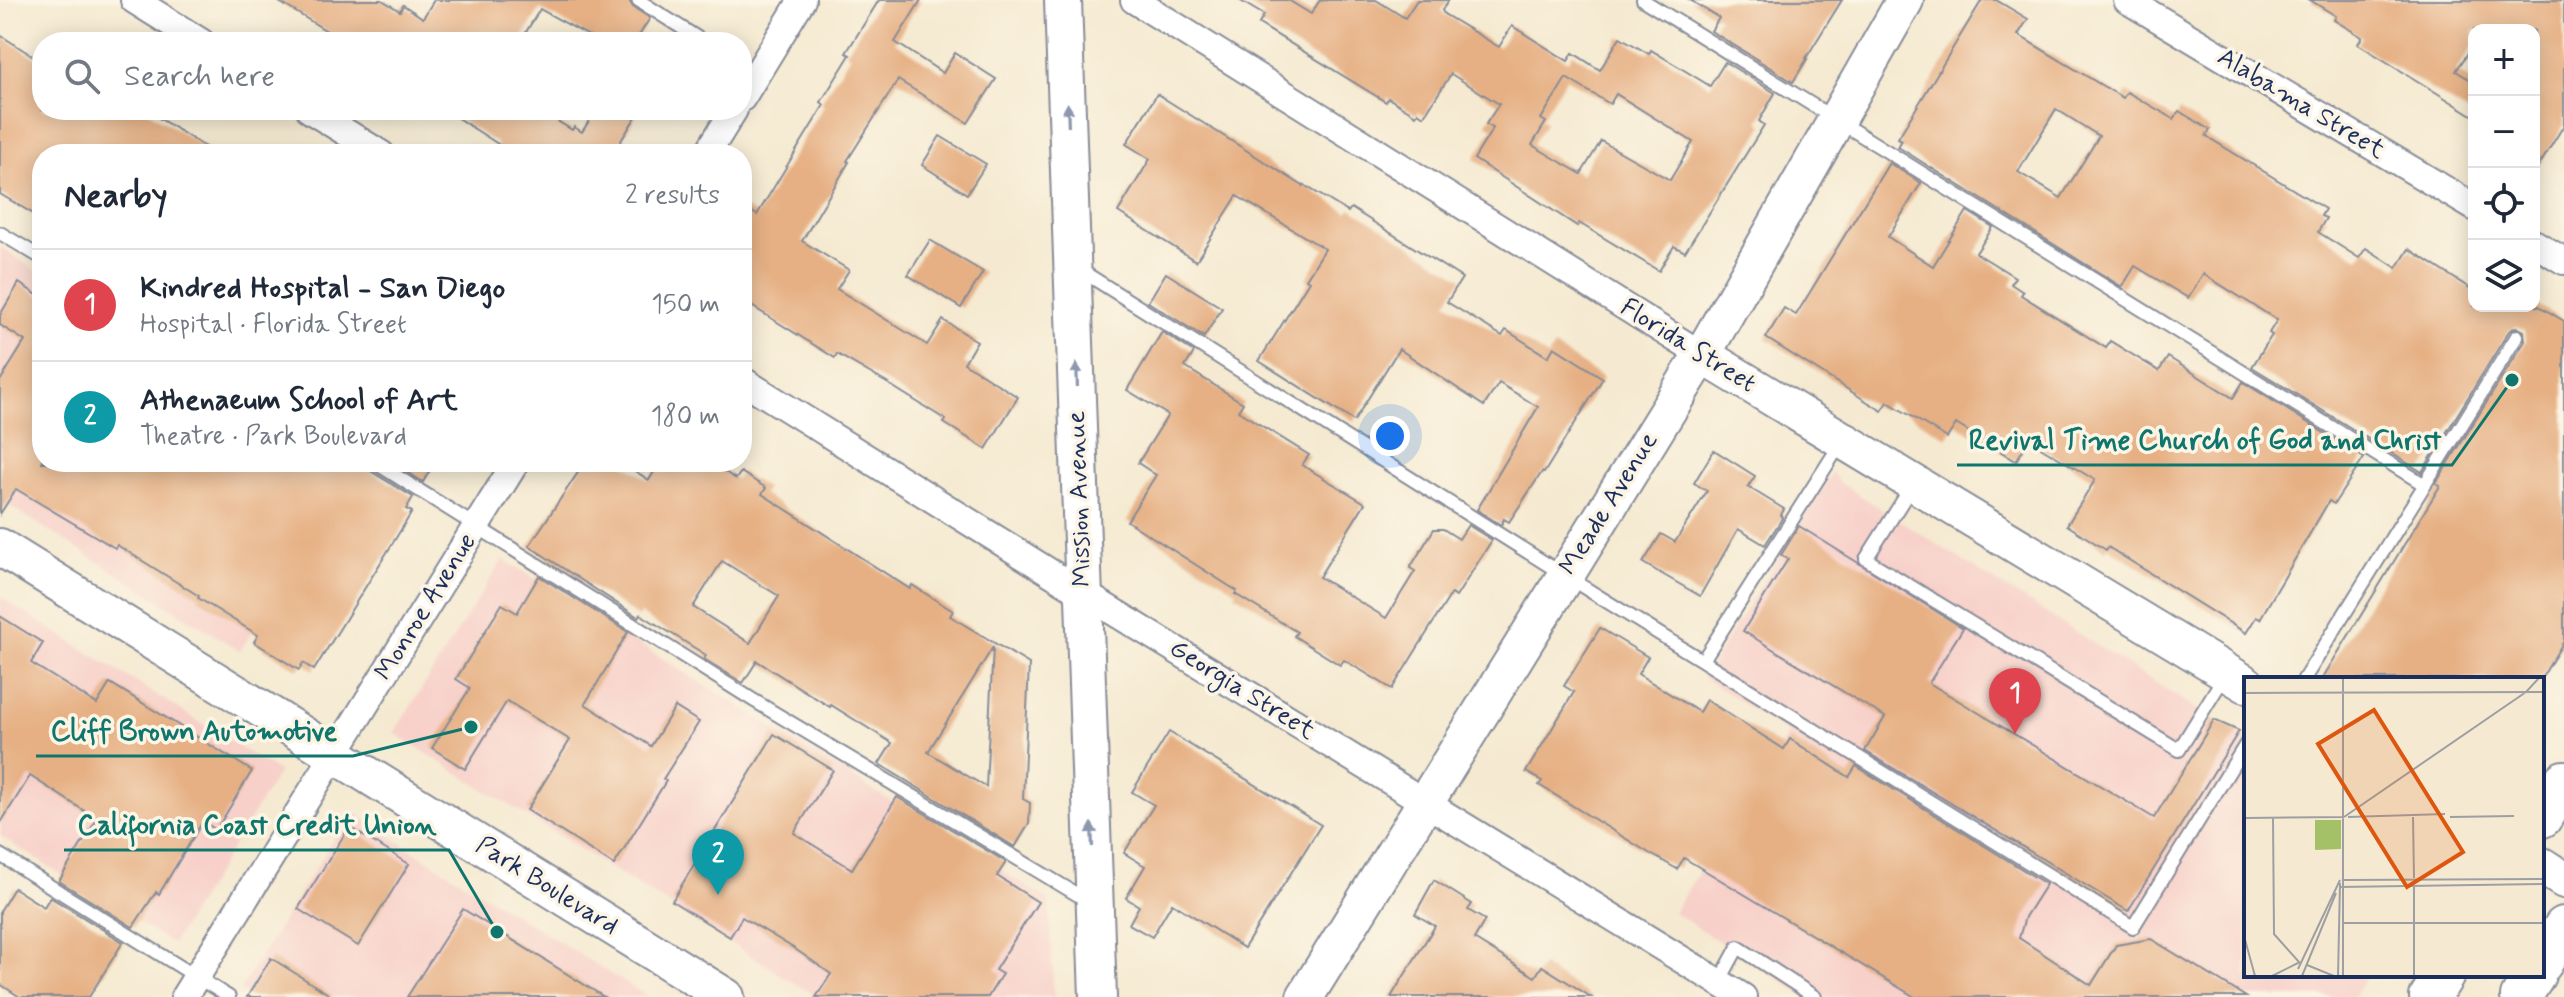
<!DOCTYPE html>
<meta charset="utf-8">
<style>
:root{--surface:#fff;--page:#f2f2f3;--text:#1f2937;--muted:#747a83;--line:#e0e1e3;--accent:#b5179e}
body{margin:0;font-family:Mynerve,sans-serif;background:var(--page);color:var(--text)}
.controls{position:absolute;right:24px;top:24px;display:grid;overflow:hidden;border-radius:16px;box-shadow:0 4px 20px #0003}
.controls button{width:72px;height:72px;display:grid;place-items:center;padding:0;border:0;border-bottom:2px solid var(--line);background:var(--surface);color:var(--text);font:40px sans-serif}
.you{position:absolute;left:1390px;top:436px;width:28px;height:28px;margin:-20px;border:6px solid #fff;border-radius:50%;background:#1a73e8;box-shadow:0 0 0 12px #1a73e833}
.badge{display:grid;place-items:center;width:52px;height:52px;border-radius:50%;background:var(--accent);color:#fff;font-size:26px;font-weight:700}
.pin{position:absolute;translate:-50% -66px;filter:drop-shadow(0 2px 4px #0008)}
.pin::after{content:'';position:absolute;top:42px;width:28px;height:24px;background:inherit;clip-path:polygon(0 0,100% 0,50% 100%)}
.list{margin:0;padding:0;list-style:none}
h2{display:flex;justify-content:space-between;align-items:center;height:104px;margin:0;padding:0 32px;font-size:34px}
h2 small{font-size:26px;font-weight:400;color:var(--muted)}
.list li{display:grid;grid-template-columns:52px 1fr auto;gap:24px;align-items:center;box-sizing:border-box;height:112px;padding:0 32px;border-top:2px solid var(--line)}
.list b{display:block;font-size:30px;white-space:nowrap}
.list p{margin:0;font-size:26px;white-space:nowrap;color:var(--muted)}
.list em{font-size:26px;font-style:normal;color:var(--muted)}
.icon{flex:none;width:44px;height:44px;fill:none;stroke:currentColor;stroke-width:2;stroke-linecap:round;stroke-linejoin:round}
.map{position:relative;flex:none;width:2564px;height:997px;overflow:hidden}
.search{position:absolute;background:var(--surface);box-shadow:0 4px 20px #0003;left:32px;top:32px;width:720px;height:88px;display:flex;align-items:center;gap:20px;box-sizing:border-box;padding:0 28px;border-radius:32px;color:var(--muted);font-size:30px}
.panel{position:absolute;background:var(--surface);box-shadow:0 4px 20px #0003;left:32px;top:144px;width:720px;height:328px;border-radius:32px}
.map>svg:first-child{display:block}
</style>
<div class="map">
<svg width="2564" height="997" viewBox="0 0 2564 997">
<rect width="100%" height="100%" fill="#fcf5e5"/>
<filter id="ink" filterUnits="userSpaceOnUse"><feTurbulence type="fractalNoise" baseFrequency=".0125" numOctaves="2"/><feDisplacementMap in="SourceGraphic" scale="16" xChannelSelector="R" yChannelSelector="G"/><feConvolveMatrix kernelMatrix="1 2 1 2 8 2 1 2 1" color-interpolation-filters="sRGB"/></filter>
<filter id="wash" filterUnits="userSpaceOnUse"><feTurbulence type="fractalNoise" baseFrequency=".006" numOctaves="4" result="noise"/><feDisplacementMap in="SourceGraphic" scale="32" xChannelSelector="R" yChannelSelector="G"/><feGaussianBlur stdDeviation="1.8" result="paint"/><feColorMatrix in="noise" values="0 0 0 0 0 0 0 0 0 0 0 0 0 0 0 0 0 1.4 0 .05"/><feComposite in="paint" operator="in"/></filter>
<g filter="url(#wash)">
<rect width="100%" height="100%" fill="#f5ead1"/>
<g fill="#f7d0c9">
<path d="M0 247 42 274V462H339L355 472 240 651 0 500Z"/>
<path d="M1832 472 1839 482 2214 720 2246 736V975H2367L2353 997H1806L1673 912 1788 733 1703 678Z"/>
<path d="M503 559 1049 900 1054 997H817L394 733Z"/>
<path d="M0 597 279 772 172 944 0 836Z"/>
<path d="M351 811 423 857 648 997H251L240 990Z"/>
</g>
<g id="blocks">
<g fill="#e6b084" fill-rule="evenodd">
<path d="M276 0H382L400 11 403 5 423 18 434 0H629L633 7 650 18 635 42H600L540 9 520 42H345Z"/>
<path d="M879 0H921L895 42 943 73 955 53 996 79 968 123 898 80 847 161 849 162 802 241 849 270 837 289 927 345 943 320 977 341 964 363 1018 397 986 449 944 423 946 420 887 383 837 354 835 358 742 300V206L757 215 824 105 821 102 850 55 846 53Z"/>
<path d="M1239 0H1288L1311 14 1320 0H1376L1405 18 1417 0H1449L1442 10 1444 14 1499 47 1512 26 1568 61 1573 53 1600 70 1620 37 1649 54 1651 50 1710 86 1725 62 1775 93 1759 121 1764 125 1685 252 1674 246 1659 271 1579 223 1577 226 1474 159 1493 128 1486 124 1499 104 1451 74 1424 116 1418 112 1416 115 1388 98 1386 102 1259 24 1264 15ZM1566 78 1610 104 1616 94 1693 142 1670 180 1601 141 1581 174 1532 145 1546 122 1541 119Z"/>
<path d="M1690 0H1842L1806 58 1807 59 1793 82 1711 31 1719 18Z"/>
<path d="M1982 0H1996L2028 19 2018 35 2123 98 2127 92 2174 119 2179 111 2210 130 2206 136 2325 209 2321 216 2326 218 2318 232 2359 258 2366 248 2397 268 2409 249 2474 291V306H2539L2564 321V641L2541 679H2322L2440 486 2436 483 2525 341 2524 331 2516 327 2509 331 2422 472 2252 367 2272 335 2269 333 2277 320 2203 274 2188 298 2135 266 2122 287 1898 147 1902 140 1898 138ZM2056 109 2099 136 2061 198 2018 172Z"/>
<path d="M2310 0H2564V125L2534 174V30H2474V44L2456 71 2474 82V116L2358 44 2362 37 2334 20 2336 16Z"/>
<path d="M0 35 42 62V110H146L216 154H42V219L0 194Z"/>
<path d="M1157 94 1303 186 1304 185 1348 212 1351 208 1462 278 1447 302 1502 336 1506 330 1548 357 1554 347 1603 378 1544 473 1542 472 1509 522 1504 519 1501 525 1477 510 1538 407 1499 383 1484 406 1399 349 1354 421 1259 361 1309 281 1306 279 1325 249 1237 196 1196 261 1118 212 1150 159 1126 144Z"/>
<path d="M445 110H539L572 130 574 127 582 132 596 110H640L614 152 618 154H492L498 144Z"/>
<path d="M940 136 986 164 967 194 922 165Z"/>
<path d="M1889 163 1921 183 1888 237 1933 266 1967 211 1993 227 1976 253 2015 277 2011 284 2023 292 2021 295 2106 348 2110 341 2159 371 2168 357 2233 398 2243 382 2364 458 2334 504 2329 501 2260 619 2256 617 2246 633 2108 547 2106 550 2067 525 2095 480 2029 440 2016 461 1956 424 1947 438 1888 402 1882 411 1766 338 1784 308 1796 315Z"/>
<path d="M930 240 983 272 961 308 908 275Z"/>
<path d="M1166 273 1222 308 1204 337 1148 302Z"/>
<path d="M19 283 42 298V462H365L369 470 413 497 406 509 412 512 314 670 303 663 299 670 254 642 258 635 198 598 199 596 117 545 115 548 16 489 0 514V381L25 341 0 325V315Z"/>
<path d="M1162 332 1194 352 1185 367 1243 403 1238 411 1309 455 1302 465 1365 503 1319 577 1386 618 1415 571 1410 568 1434 529H1443L1459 539 1468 525 1492 540 1456 597 1451 594 1392 689 1344 660 1340 665 1294 636 1297 632 1235 594 1237 591 1127 521 1156 475 1138 463 1168 415 1127 390Z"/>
<path d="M1714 450 1755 476 1748 487 1784 509 1781 515 1783 517 1765 545 1738 529 1700 596 1643 563 1661 534 1675 542 1707 491 1694 483Z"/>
<path d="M391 462H435L423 482Z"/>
<path d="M585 462H621L649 480 660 462H709L736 479 741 472 766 488 762 494 910 589 912 585 953 611 950 616 1029 664 1023 799 1030 803 1029 824 1015 847 879 764 892 743 831 705 830 707 757 661 743 683 704 659 706 655 640 614 638 617 529 546ZM722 561 779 596 750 643 693 607ZM993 647 986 787 928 752Z"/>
<path d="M1799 526 1963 628 1929 683 2154 818 2214 720 2239 731 2128 911 1865 751 1885 717 1743 631 1788 559 1781 555Z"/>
<path d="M539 576 628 632 585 704 651 746 675 707 699 722 663 779 666 781 614 865 527 810 570 740 507 701 465 769 432 748 470 688 456 679 502 604 517 613Z"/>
<path d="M0 616 43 643 31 663 97 704 110 683 252 771 216 830 203 821 159 894 156 892 133 927 59 881 97 819 30 776 0 824Z"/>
<path d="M1600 628 1648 657 1638 674 1699 712 1706 700 1784 749 1790 739 1849 777 1856 766 2046 884 2025 917 2019 938 2091 985 2116 945 2151 939 2246 997H1915L1684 858 1677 869 1649 853 1539 785 1542 781 1526 772 1574 692 1564 686Z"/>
<path d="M1169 732 1321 825 1244 948 1172 903 1152 937 1129 924 1139 906 1126 898 1145 866 1124 853 1154 805 1132 792Z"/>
<path d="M774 734 833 770 794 833 852 869 897 797 1006 862 997 876 1038 902 995 970 1002 974 988 997H816L831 974 795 949 742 917 730 937 672 901Z"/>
<path d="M349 827 409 864 358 946 298 909Z"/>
<path d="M1434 880 1472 904 1468 910 1485 920 1474 939 1535 977 1542 966 1591 997H1391L1435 926 1415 914Z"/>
<path d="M14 888 44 907 50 897 123 942 89 997H20L0 984V911Z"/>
<path d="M463 909 604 997H407Z"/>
<path d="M271 958 333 997H247Z"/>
</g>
</g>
</g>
<g filter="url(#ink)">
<use href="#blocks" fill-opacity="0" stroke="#888c98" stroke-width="2"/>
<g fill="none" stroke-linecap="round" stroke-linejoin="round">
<defs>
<g id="lane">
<path d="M638 0 704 42"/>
<path d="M1643 0 2425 485"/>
<path d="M0 233 42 258"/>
<path d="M1077 268 1564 575 2133 927 2246 744"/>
<path d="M374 462 753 700 1088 901"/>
<path d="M1912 486 1866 559 2179 750 2225 675"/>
<path d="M1703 660 1841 443"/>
<path d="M2304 679 2517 336"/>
<path d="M0 855 229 997"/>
<path d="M1719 982 1738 947 1815 997"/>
</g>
<g id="street">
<path d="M134 0 201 42"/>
<path d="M1134 0 1702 355"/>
<path d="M2127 0 2474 207"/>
<path d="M742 98 802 0"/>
<path d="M310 110 381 154"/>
<path d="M707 154 734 110"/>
<path d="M2534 243 2564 261"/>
<path d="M742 380 1083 593 1743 997"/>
<path d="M184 997 516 462"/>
</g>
<g id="secondary">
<path d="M1063 0 1098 997"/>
<path d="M1702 355 2246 684"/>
<path d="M0 547 726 997"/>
<path d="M2542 866 2564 880"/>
<path d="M1305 997 1702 355 1905 0"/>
</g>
<g id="primary">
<path d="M2542 817 2564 781"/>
<path d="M2542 963 2564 927"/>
<path d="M2430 997 2444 975"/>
<path d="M2521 997 2535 975"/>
</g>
</defs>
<use href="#lane" stroke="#888c98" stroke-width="16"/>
<use href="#street" stroke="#888c98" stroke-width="30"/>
<use href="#secondary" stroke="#888c98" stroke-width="40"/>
<use href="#primary" stroke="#888c98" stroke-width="44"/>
<use href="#lane" stroke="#fff" stroke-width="12"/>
<use href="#street" stroke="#fff" stroke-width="26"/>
<use href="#secondary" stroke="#fff" stroke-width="36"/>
<use href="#primary" stroke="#fff" stroke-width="40"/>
</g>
<defs><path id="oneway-solid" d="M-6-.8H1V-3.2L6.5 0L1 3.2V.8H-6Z" transform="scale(2)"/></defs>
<g fill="#8d97ae">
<use href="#oneway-solid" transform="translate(1068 115) rotate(-92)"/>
<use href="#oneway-solid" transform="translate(1077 375) rotate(-92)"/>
<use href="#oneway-solid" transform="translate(1092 835) rotate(-92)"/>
</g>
</g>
<g text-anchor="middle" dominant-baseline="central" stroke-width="7" stroke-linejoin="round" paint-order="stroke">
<g font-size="26" fill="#1b2f5e" stroke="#fcf5e5">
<text transform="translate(2301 104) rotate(31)">Alabama Street</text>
<text transform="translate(1688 346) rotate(32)">Florida Street</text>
<text transform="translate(1080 499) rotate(-92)">Mission Avenue</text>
<text transform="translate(1609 504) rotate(-58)">Meade Avenue</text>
<text transform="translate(426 607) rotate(-58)">Monroe Avenue</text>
<text transform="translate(1242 690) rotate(32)">Georgia Street</text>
<text transform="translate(547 886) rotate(32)">Park Boulevard</text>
</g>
</g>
<g transform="translate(2244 677)">
<rect width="300" height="300" fill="#f5ead1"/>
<path d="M71 143H97V172L71 173Z" fill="#a4c168"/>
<path fill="none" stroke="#9e9fa3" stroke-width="2" d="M0 16 300 15M29 140 30 257 55 285M100 140 282 15 295 1M104 140 201 137M169 140 170 201M206 140 270 139M0 141 100 140M100 203 300 202M95 210 300 207M170 210V299M100 246H300M0 259 11 299M63 288 90 299M54 292 96 203M28 299 56 285M58 299 92 216M94 299 96 206M99 299V1"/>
<path fill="#de5710" fill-opacity="0.15" stroke="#de5710" stroke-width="4" d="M130 33 219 175 163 210 74 67Z"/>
<rect width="300" height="300" fill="none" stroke="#1b2f5e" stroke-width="4"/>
</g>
<path fill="none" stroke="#0f766e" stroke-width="3" d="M2512 380L2452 465H1957M471 727L353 756H36M497 932L449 850H64"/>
<g fill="#0f766e" stroke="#fcf5e5" stroke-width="3">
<circle cx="2512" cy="380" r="8"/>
<circle cx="471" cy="727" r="8"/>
<circle cx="497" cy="932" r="8"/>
</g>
<g font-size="28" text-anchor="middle" font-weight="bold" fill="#0f766e" stroke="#fcf5e5" stroke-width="7" stroke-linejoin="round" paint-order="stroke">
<text x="2205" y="449">Revival Time Church of God and Christ</text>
<text x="194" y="740">Cliff Brown Automotive</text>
<text x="257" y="834">California Coast Credit Union</text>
</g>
</svg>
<div class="controls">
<button>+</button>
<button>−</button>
<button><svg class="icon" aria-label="locate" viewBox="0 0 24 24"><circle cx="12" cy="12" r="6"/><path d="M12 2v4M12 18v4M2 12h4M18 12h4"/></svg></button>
<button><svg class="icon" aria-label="layers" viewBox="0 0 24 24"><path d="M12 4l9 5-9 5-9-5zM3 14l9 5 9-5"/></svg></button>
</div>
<div class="you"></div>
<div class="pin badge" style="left:2015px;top:734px;background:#e0444e">1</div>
<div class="pin badge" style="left:718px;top:895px;background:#0f9aa8">2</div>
<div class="search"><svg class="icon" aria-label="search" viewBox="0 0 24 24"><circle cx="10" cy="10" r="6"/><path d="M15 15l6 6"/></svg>Search here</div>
<section class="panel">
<h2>Nearby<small>2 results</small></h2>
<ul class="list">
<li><span class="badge" style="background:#e0444e">1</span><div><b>Kindred Hospital - San Diego</b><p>Hospital · Florida Street</p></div><em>150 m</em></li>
<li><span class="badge" style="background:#0f9aa8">2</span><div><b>Athenaeum School of Art</b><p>Theatre · Park Boulevard</p></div><em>180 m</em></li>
</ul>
</section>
</div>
